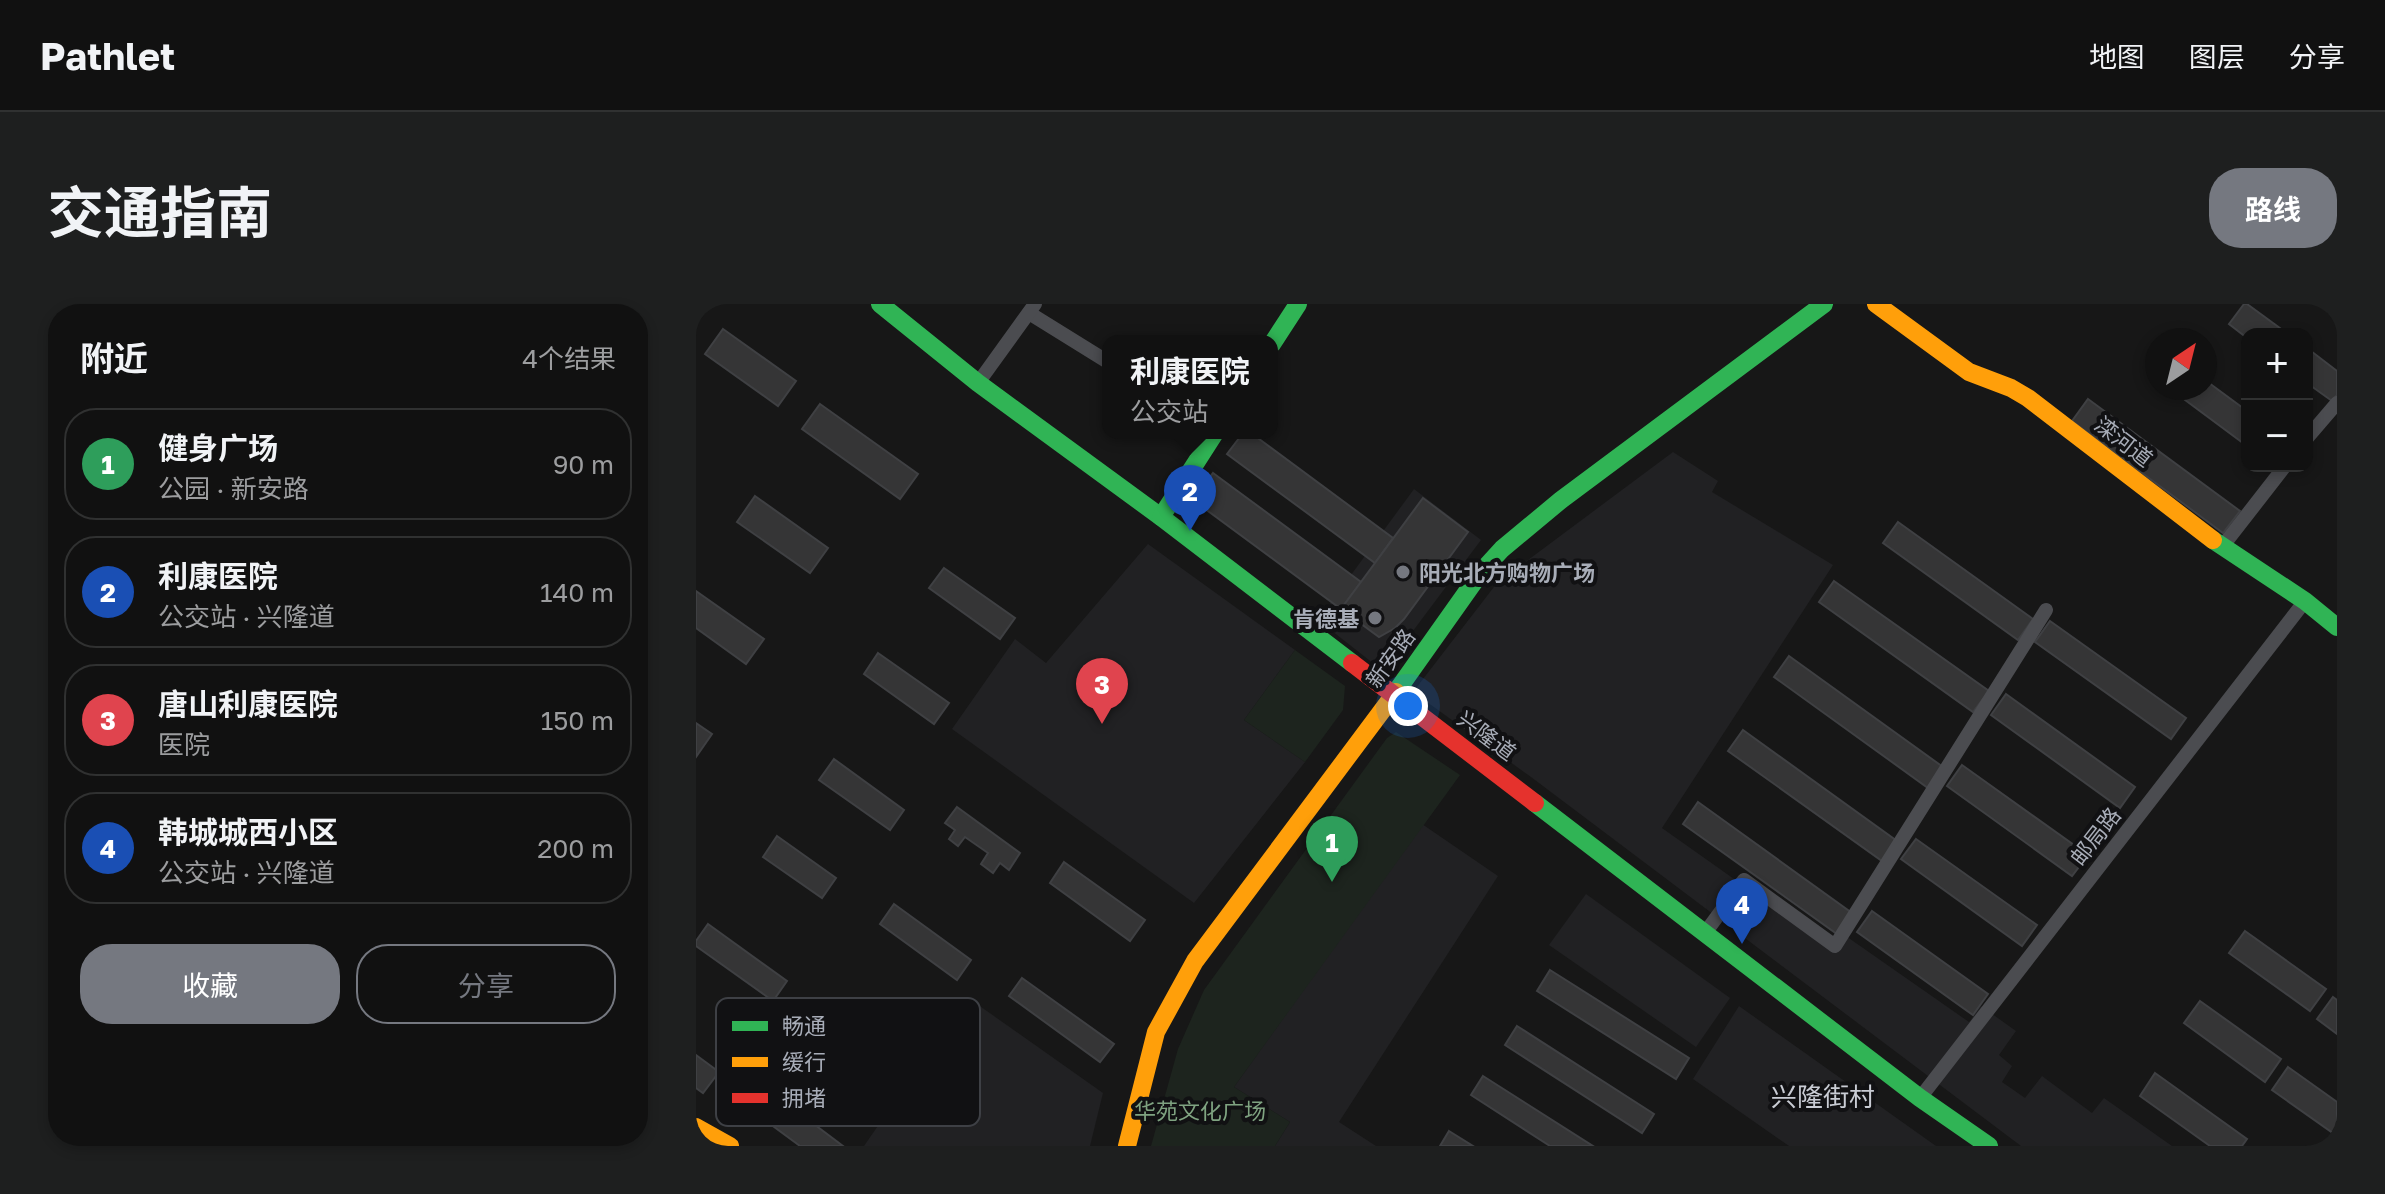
<!DOCTYPE html>
<html lang="zh">
<meta charset="utf-8">
<style>
:root{--surface:#111;--page:#1e1f1f;--text:#f1f3f6;--muted:#9c9d9f;--line:#303131;--accent:#757880}
body{margin:0;font-family:"Golos Text","Noto Sans SC",sans-serif;background:var(--page);color:var(--text)}
.controls{position:absolute;right:24px;top:24px;display:grid;overflow:hidden;border-radius:16px;box-shadow:0 4px 12px #0003}
.controls button{width:72px;height:72px;display:grid;place-items:center;padding:0;border:0;border-bottom:2px solid var(--line);background:var(--surface);color:var(--text);font:40px sans-serif}
.compass{position:absolute;left:1449px;top:24px;width:72px;height:72px;border-radius:50%;background:var(--surface);box-shadow:0 4px 12px #0003;rotate:35deg}
.you{position:absolute;left:712px;top:402px;width:28px;height:28px;margin:-20px;border:6px solid #fff;border-radius:50%;background:#1a73e8;box-shadow:0 0 0 12px #1a73e833}
.badge{display:grid;place-items:center;width:52px;height:52px;border-radius:50%;background:var(--accent);color:#fff;font-size:26px;font-weight:700}
.pin{position:absolute;translate:-50% -66px;filter:drop-shadow(0 2px 4px #0008)}
.pin::after{content:'';position:absolute;top:42px;width:28px;height:24px;background:inherit;clip-path:polygon(0 0,100% 0,50% 100%)}
.popup{position:absolute;left:406px;top:31px;width:176px;height:104px;box-sizing:border-box;display:grid;place-content:center;border-radius:16px;background:var(--surface);filter:drop-shadow(0 2px 6px #0005);font-size:26px;white-space:nowrap;color:var(--muted)}
.popup b{font-size:30px;color:var(--text)}
.popup::after{content:'';position:absolute;left:50%;top:100%;margin-left:-16px;border:16px solid transparent;border-top-color:var(--surface)}
.list{margin:0;padding:0;list-style:none}
h2{display:flex;justify-content:space-between;align-items:center;height:104px;margin:0;padding:0 32px;font-size:34px}
h2 small{font-size:26px;font-weight:400;color:var(--muted)}
.list li{display:grid;grid-template-columns:52px 1fr auto;gap:24px;align-items:center;box-sizing:border-box;height:112px;margin:0 16px 16px;padding:0 16px;border:2px solid var(--line);border-radius:32px}
.list b{display:block;font-size:30px;white-space:nowrap}
.list p{margin:0;font-size:26px;white-space:nowrap;color:var(--muted)}
.list em{font-size:26px;font-style:normal;color:var(--muted)}
.actions{display:flex;gap:16px;padding:24px 32px}
.actions a{flex:1;padding:18px 0;border:2px solid var(--accent);border-radius:32px;text-align:center;font-size:28px;color:var(--accent)}
.actions .main{background:var(--accent);color:#fff}
.map{position:relative;flex:none;width:1641px;height:842px;overflow:hidden;border-radius:32px}
header{display:flex;align-items:center;gap:48px;box-sizing:border-box;height:112px;padding:0 40px;background:var(--surface);border-bottom:2px solid var(--line)}
header strong{font-size:38px}
nav{display:flex;gap:44px;margin-inline-start:auto;font-size:28px}
.intro{display:flex;align-items:center;justify-content:space-between;box-sizing:border-box;height:192px;padding:0 48px}
h1{margin:0;font-size:56px}
.button{padding:20px 36px;border-radius:32px;background:var(--accent);color:#fff;font-size:28px;font-weight:700}
main{display:flex;gap:48px;padding:0 48px}
aside{flex:1;background:var(--surface);border-radius:32px;box-shadow:0 4px 12px #0003}
.map>svg:first-child{display:block}
</style>
<header>
<strong>Pathlet</strong>
<nav><a>地图</a><a>图层</a><a>分享</a></nav>
</header>
<div class="intro"><h1>交通指南</h1><a class="button">路线</a></div>
<main>
<aside>
<h2>附近<small>4个结果</small></h2>
<ul class="list">
<li><span class="badge" style="background:#2e9e5b">1</span><div><b>健身广场</b><p>公园 · 新安路</p></div><em>90 m</em></li>
<li><span class="badge" style="background:#1a4fb4">2</span><div><b>利康医院</b><p>公交站 · 兴隆道</p></div><em>140 m</em></li>
<li><span class="badge" style="background:#e0444e">3</span><div><b>唐山利康医院</b><p>医院</p></div><em>150 m</em></li>
<li><span class="badge" style="background:#1a4fb4">4</span><div><b>韩城城西小区</b><p>公交站 · 兴隆道</p></div><em>200 m</em></li>
</ul>
<div class="actions"><a class="main">收藏</a><a>分享</a></div>
</aside>
<div class="map">
<svg width="1641" height="842" viewBox="0 0 1641 842">
<rect width="100%" height="100%" fill="#171717"/>
<g fill="#212123">
<path d="M977 148 1022 177 1016 188 1137 261 966 524 1134 643 1147 630 1273 718 1285 702 1320 727 1303 751 1316 762 1306 778 1329 794 1346 772 1396 809 1408 794 1476 842H1325L835 473 717 388 801 279Z"/>
<path d="M718 185 785 236 687 367 622 316Z"/>
<path d="M452 240 599 346 548 416 609 458 498 599 256 425 319 335 350 359Z"/>
<path d="M726 520 802 572 643 818 680 842H579L594 818 538 783Z"/>
<path d="M890 590 1034 694 1000 743 853 641Z"/>
<path d="M271 693 407 789 394 842H168Z"/>
<path d="M1043 702 1240 842H1093L997 775Z"/>
</g>
<g fill="#1d241e">
<path d="M599 346 649 382 647 406 609 458 548 416Z"/>
<path d="M700 428 764 471 538 783 594 818 579 842H455L482 745 508 686 691 434Z"/>
</g>
<g fill="#353536" stroke="#3f4043" stroke-width="2">
<path d="M1548 0H1551L1592 30H1551V34L1533 20Z"/>
<path d="M27 25 100 77 82 102 9 50Z"/>
<path d="M1611 44 1641 67V91L1636 97 1611 79Z"/>
<path d="M1509 76 1551 107V142L1473 84H1509Z"/>
<path d="M1392 95 1544 207 1527 229 1376 117Z"/>
<path d="M124 100 222 170 204 195 106 125Z"/>
<path d="M547 129H555L697 234 679 259 531 150Z"/>
<path d="M517 169 665 278 645 305 497 196Z"/>
<path d="M59 192 132 244 114 269 41 218Z"/>
<path d="M727 194 772 228 708 315 699 324 683 333 645 305Z"/>
<path d="M1202 218 1337 315 1322 336 1187 239Z"/>
<path d="M248 264 319 314 304 335 233 284Z"/>
<path d="M1138 277 1293 387 1277 408 1123 298Z"/>
<path d="M0 287 68 335 50 360 0 324Z"/>
<path d="M1354 317 1490 414 1475 435 1339 338Z"/>
<path d="M182 349 253 399 238 420 168 370Z"/>
<path d="M1093 352 1247 463 1232 484 1078 373Z"/>
<path d="M1310 390 1439 483 1424 504 1295 411Z"/>
<path d="M0 419 16 430 0 453Z"/>
<path d="M1047 426 1201 537 1186 557 1032 447Z"/>
<path d="M138 455 208 506 194 526 123 476Z"/>
<path d="M1266 461 1392 551 1376 572 1251 482Z"/>
<path d="M1002 498 1156 609 1141 630 987 520Z"/>
<path d="M261 503 324 549 313 566 304 559 297 569 285 560 292 549 269 533 262 542 253 535 259 526 249 519Z"/>
<path d="M81 532 140 574 126 594 67 553Z"/>
<path d="M1220 535 1341 621 1326 642 1205 555Z"/>
<path d="M368 558 449 616 434 637 354 579Z"/>
<path d="M198 600 275 656 261 676 184 620Z"/>
<path d="M1176 607 1292 690 1277 711 1161 628Z"/>
<path d="M12 620 91 677 77 697 0 642V637Z"/>
<path d="M1549 627 1630 685 1614 707 1533 649Z"/>
<path d="M854 666 993 754 980 775 841 687Z"/>
<path d="M326 674 418 740 404 758 313 692Z"/>
<path d="M1637 693 1641 696V730L1621 715Z"/>
<path d="M139 695 216 752 199 774 123 717Z"/>
<path d="M1504 697 1585 755 1569 778 1488 719Z"/>
<path d="M821 722 958 810 946 829 809 741Z"/>
<path d="M0 751 23 768 7 789 0 784Z"/>
<path d="M1592 763 1641 798V832L1576 786Z"/>
<path d="M1459 769 1551 835 1546 842H1514L1444 792Z"/>
<path d="M787 772 897 842H854L775 791Z"/>
<path d="M78 790 147 842H104L62 811Z"/>
<path d="M753 827 777 842H744Z"/>
</g>
<g fill="none" stroke-linecap="round" stroke-linejoin="round">
<g stroke="#4b4c50" stroke-width="14">
<path d="M333 9 412 58"/>
<path d="M282 79 339 0"/>
<path d="M1611 134 1641 99"/>
<path d="M1526 243 1589 162"/>
<path d="M1009 629 1048 576 1139 642 1350 306"/>
<path d="M1224 794 1609 297"/>
</g>
<g stroke="#30b455" stroke-width="18">
<path d="M184 0 282 79 465 213 656 359"/>
<path d="M576 40 602 0"/>
<path d="M465 213 519 129"/>
<path d="M1517 236 1609 297 1641 323"/>
<path d="M700 388 785 268 806 245 865 196 1128 0"/>
<path d="M839 499 1224 794 1293 842"/>
</g>
<g stroke="#ff9f0a" stroke-width="18">
<path d="M1180 0 1273 68 1315 84 1332 94 1517 236"/>
<path d="M0 823 34 842"/>
<path d="M431 842 460 728 499 657 700 388"/>
</g>
<path stroke="#e5322d" stroke-width="18" d="M656 359 839 499"/>
</g>
<g fill="#757880" stroke="#111113" stroke-width="3">
<circle cx="707" cy="268" r="8"/>
<circle cx="679" cy="314" r="8"/>
</g>
<g text-anchor="middle" dominant-baseline="central" stroke-width="8" stroke-linejoin="round" paint-order="stroke">
<g font-size="22" fill="#a8adb8" stroke="#111113">
<text transform="translate(1428 137) rotate(38)">滦河道</text>
<text transform="translate(694 354) rotate(-54)">新安路</text>
<text transform="translate(791 431) rotate(37)">兴隆道</text>
<text transform="translate(1399 532) rotate(-52)">邮局路</text>
</g>
<g font-size="22" font-weight="bold" fill="#a8adb8" stroke="#111113" text-anchor="start">
<text x="723" y="268">阳光北方购物广场</text>
<text x="663" y="314" text-anchor="end">肯德基</text>
</g>
<g font-size="22" fill="#7fa381" stroke="#111113">
<text x="504" y="806">华苑文化广场</text>
</g>
<g font-size="26" fill="#c9ccd4" stroke="#111113">
<text x="1127" y="792">兴隆街村</text>
</g>
</g>
<rect x="20" y="694" width="264" height="128" rx="12" fill="#111113" stroke="#3e4045" stroke-width="2"/>
<rect x="36" y="717" width="36" height="10" fill="#30b455"/>
<rect x="36" y="753" width="36" height="10" fill="#ff9f0a"/>
<rect x="36" y="789" width="36" height="10" fill="#e5322d"/>
<g font-size="22" fill="#a8adb8">
<text x="86" y="730">畅通</text>
<text x="86" y="766">缓行</text>
<text x="86" y="802">拥堵</text>
</g>
</svg>
<div class="controls">
<button>+</button>
<button>−</button>
</div>
<svg class="compass" viewBox="-18 -18 36 36"><path d="M0-13l5 13h-10z" fill="#e53935"/><path d="M0 13l5-13h-10z" fill="#9c9d9f"/></svg>
<div class="you"></div>
<div class="pin badge" style="left:636px;top:578px;background:#2e9e5b">1</div>
<div class="pin badge" style="left:494px;top:227px;background:#1a4fb4">2</div>
<div class="popup"><b>利康医院</b>公交站</div>
<div class="pin badge" style="left:406px;top:420px;background:#e0444e">3</div>
<div class="pin badge" style="left:1046px;top:640px;background:#1a4fb4">4</div>
</div>
</main>
